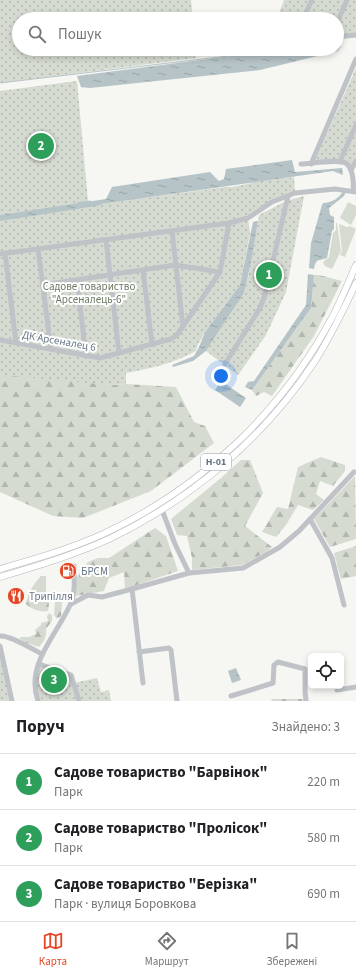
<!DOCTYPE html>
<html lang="uk">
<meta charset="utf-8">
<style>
:root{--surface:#fff;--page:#f6f6f6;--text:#202124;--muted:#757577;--line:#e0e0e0;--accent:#e44725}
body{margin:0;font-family:"Source Sans 3",sans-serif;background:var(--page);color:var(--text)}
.controls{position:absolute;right:12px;bottom:12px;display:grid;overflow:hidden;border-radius:6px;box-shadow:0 2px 6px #0003}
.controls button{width:36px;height:36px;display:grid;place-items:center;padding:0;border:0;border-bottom:1px solid var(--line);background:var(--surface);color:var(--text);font:20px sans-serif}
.you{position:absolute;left:221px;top:376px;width:14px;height:14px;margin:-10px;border:3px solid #fff;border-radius:50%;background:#1a73e8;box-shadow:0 0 0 6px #1a73e833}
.badge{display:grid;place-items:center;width:26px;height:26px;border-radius:50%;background:var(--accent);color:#fff;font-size:13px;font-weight:700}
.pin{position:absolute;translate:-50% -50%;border:2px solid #fff;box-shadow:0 1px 4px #0006}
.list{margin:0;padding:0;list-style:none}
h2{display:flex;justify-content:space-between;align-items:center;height:52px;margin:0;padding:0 16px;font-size:17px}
h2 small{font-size:13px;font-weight:400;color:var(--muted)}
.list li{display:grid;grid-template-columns:26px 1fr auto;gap:12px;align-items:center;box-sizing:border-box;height:56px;padding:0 16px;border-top:1px solid var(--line)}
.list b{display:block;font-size:15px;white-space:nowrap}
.list p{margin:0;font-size:13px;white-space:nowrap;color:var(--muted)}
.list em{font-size:13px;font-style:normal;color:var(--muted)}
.icon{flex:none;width:22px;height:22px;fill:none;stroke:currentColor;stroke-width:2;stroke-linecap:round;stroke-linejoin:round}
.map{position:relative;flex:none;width:356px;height:701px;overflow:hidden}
.search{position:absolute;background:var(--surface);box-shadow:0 2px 6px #0003;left:12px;right:12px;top:12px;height:44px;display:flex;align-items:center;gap:10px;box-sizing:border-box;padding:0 14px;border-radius:22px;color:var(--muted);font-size:15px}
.sheet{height:220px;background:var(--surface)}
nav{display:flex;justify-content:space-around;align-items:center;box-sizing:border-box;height:56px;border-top:1px solid var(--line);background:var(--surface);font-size:11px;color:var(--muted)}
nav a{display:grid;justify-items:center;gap:2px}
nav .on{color:var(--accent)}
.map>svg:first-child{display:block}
</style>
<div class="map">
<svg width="356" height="701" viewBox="0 0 356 701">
<defs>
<pattern id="forest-firs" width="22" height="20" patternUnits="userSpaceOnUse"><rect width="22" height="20" fill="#d6dbd2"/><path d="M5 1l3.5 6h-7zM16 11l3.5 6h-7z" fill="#b1b6b0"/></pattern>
<pattern id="cemetery-stones" width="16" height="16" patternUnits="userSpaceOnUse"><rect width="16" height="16" fill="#d6dbd2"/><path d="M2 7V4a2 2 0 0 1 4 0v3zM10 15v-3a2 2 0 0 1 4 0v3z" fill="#b1b6b0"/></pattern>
<pattern id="garden-dots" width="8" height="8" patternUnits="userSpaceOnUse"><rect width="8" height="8" fill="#d6dbd2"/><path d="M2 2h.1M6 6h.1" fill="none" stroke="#b1b6b0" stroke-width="1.8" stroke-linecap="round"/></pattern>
<pattern id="water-ripples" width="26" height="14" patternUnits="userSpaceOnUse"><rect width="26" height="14" fill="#b6c4c7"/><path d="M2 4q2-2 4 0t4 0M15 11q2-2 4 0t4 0" fill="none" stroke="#98a4a7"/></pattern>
</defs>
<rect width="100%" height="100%" fill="#f6f6f3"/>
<g fill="#d6dbd2">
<path d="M348 202 356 206V215L351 225 340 218Z"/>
<path d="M336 223H337L341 251 332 269 325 266 323 262 329 257 333 233 336 230Z"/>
<path d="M339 224 347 227 350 226 356 229 345 257 340 255 342 251Z"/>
</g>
<g fill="url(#forest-firs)">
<path d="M314 275H319L342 281 314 336 272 396 264 392 256 396 252 390 311 308Z"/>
<path d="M40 360 109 385 126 384 176 387 194 422 205 426 214 443 151 491 83 518 53 516 0 492V369Z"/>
<path d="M321 457 345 465V471L333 486 320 481 316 494 324 500 313 510 298 505 286 525 276 537 262 532 277 507 288 509 298 467Z"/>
<path d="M241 460H250L263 493 245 526 272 547 266 552 242 565 192 570V558L187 536 177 535 171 519 221 478Z"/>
<path d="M355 476 356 539 330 547 314 519Z"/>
<path d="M155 528 166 536 178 571 125 589 124 572 109 578 104 591 76 596 77 577 88 562 98 558H109Z"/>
<path d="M356 546V576L341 579 334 553Z"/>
<path d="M41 576H46V593L49 605 48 611C39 612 33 610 26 604 28 593 33 584 41 576Z"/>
<path d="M63 599 64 601 62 603 61 616 57 619 54 615 55 602Z"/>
<path d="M49 613 52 615V621L46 629C47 636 44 642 39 647L24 642 19 638 21 637H29L36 634 35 630 41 625V623L48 621 47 616Z"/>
</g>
<path fill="url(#cemetery-stones)" d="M271 699H304V701H272Z"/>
<g fill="url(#garden-dots)">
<path d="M0 0H191L193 19H19V49H195L196 58 0 83Z"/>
<path d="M284 0H356V35L337 37V19H277Z"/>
<path d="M356 68V161L352 167 340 161 314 163Z"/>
<path d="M77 81 88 201 102 204 225 187H233L260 181 294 177 295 193 272 202 248 218 250 233 240 285 205 332 198 344 196 351C172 364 152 368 126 373V384L111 385 0 375V91Z"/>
<path d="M304 196 286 292 266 335 238 375 206 351 244 293 252 258 259 215 286 201Z"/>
<path d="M0 646 13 701H0Z"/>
<path d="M39 664 69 673 74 683 97 678 101 692 109 690 111 701H38L36 694Z"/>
</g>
<g fill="url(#water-ripples)">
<path d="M337 42 341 46 338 51 260 70 90 88 81 87 77 76 284 49H337Z"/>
<path d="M292 160 295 172 342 168 343 175 333 171 102 204 96 206 0 221V215L106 199 112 187 210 172 219 181 224 179 226 169Z"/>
<path d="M343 191 346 192 344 196 329 208 330 215 334 217V229L332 231 327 258C318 261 316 258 314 269L309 268 311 243 322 205 323 203C331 203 340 198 343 191Z"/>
<path d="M258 221 252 258 244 293 206 351 193 361 173 367 172 365 194 356 199 347 205 332 240 285 253 222Z"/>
<path d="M308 274 314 275 311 308 252 390 245 387 248 382 254 381 306 305Z"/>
<path d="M221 381 246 398 240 407 215 390Z"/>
<path d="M236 668 241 680 232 683 228 671Z"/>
</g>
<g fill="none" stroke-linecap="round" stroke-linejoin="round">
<g stroke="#b6c4c7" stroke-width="1">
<path d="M337 44H340"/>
<path d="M0 83 228 56"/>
<path d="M77 203 90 201"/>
</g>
<defs>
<g id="major">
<path d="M0 569C35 559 70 549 103 534 202 488 283 411 334 314 342 298 349 281 356 265"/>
<path d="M0 577C37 566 74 555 109 539 192 499 264 438 315 361 331 336 344 309 356 283"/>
</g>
</defs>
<use href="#major" stroke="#b2b7bb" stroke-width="7"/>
<g stroke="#bfc3c7" stroke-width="5">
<path d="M303 19 312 0"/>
<path d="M337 23 347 0"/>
<path d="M337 37 356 35"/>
<path d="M340 161 356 125"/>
<path d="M301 164C310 164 340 158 347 164 353 169 354 184 353 191"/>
<path d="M311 164 356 59"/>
<path d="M351 170 356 161"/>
<path d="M172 231 183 327"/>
<path d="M106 240 119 353"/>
<path d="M38 249 51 349"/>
<path d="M5 253 16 343"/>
<path d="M0 254 229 223 248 218 272 202 295 193 335 189 356 192"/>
<path d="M143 270 152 344"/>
<path d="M77 280 86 356"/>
<path d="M42 285 175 265 220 272"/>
<path d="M0 340 100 358 171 339 177 335 220 272 229 223"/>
<path d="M225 364 260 308 265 295 288 196"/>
<path d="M162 510 175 544 189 573"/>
<path d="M310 519 332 558 344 605"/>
<path d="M71 604 88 595 102 597 132 589"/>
<path d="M0 636C10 635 32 649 42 654"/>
<path d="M0 646 12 701"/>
<path d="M139 652 169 648 171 650 177 701"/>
<path d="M39 664 71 675 79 701"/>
<path d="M143 683 132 589 189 573 243 568 280 547 299 531 354 472"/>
<path d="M337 690 356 687"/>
<path d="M231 696 273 683 274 665 278 662 305 669V691L306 701"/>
<path d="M38 701C25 665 56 636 70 605 76 593 74 579 74 566"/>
</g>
<use href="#major" stroke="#fff" stroke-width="6"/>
</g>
<defs>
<symbol id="fuel-disc" viewBox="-11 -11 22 22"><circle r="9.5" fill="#e44725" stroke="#fff"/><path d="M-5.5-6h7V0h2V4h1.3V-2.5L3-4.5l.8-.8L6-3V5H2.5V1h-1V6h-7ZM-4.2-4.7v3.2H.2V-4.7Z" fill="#fff"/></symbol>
<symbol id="restaurant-disc" viewBox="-11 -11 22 22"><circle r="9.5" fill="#e44725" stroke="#fff"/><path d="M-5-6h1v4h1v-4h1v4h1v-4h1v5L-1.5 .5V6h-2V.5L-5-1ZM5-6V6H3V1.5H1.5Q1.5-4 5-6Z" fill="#fff"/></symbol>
</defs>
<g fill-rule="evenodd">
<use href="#fuel-disc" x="58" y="561" width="20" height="20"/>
<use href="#restaurant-disc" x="6" y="586" width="20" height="20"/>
</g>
<g text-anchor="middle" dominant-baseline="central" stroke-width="4" stroke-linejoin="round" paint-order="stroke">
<rect fill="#fff" stroke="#93a0a9" stroke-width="1" x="201" y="454" width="30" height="16" rx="3"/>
<g font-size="10" font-weight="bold" fill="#657884">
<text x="216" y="462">Н-01</text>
</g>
<g font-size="11" fill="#6a7b64" stroke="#fff">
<text x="89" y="286">Садове товариство<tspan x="89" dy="13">"Арсеналець-6"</tspan></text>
</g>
<g font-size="11" fill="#657884" stroke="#fff">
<text transform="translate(59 341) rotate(10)">ДК Арсеналец 6</text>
</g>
<g font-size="11" fill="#657884" stroke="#fff" text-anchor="start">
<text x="81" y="571">БРСМ</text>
<text x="29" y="596">Трипілля</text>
</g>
</g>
</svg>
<div class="controls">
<button><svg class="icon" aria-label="locate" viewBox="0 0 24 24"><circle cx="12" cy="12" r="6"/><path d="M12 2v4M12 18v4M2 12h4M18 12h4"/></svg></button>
</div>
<div class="you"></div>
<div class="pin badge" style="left:269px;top:275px;background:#2e9e5b">1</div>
<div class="pin badge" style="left:41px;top:146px;background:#2e9e5b">2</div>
<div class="pin badge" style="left:54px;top:680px;background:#2e9e5b">3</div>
<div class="search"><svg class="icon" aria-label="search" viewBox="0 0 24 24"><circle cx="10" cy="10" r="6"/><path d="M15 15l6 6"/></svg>Пошук</div>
</div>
<section class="sheet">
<h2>Поруч<small>Знайдено: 3</small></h2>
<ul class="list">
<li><span class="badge" style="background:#2e9e5b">1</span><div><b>Садове товариство &quot;Барвінок&quot;</b><p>Парк</p></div><em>220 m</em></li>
<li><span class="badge" style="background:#2e9e5b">2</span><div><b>Садове товариство &quot;Пролісок&quot;</b><p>Парк</p></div><em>580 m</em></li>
<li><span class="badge" style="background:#2e9e5b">3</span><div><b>Садове товариство &quot;Берізка&quot;</b><p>Парк · вулиця Боровкова</p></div><em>690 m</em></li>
</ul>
</section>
<nav>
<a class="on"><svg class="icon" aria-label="map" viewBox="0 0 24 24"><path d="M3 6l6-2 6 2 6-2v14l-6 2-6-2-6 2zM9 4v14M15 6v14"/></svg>Карта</a>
<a><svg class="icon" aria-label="directions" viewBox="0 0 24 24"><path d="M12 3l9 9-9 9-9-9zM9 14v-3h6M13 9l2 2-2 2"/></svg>Маршрут</a>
<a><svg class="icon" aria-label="saved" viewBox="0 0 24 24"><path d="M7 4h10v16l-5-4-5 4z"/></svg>Збережені</a>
</nav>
